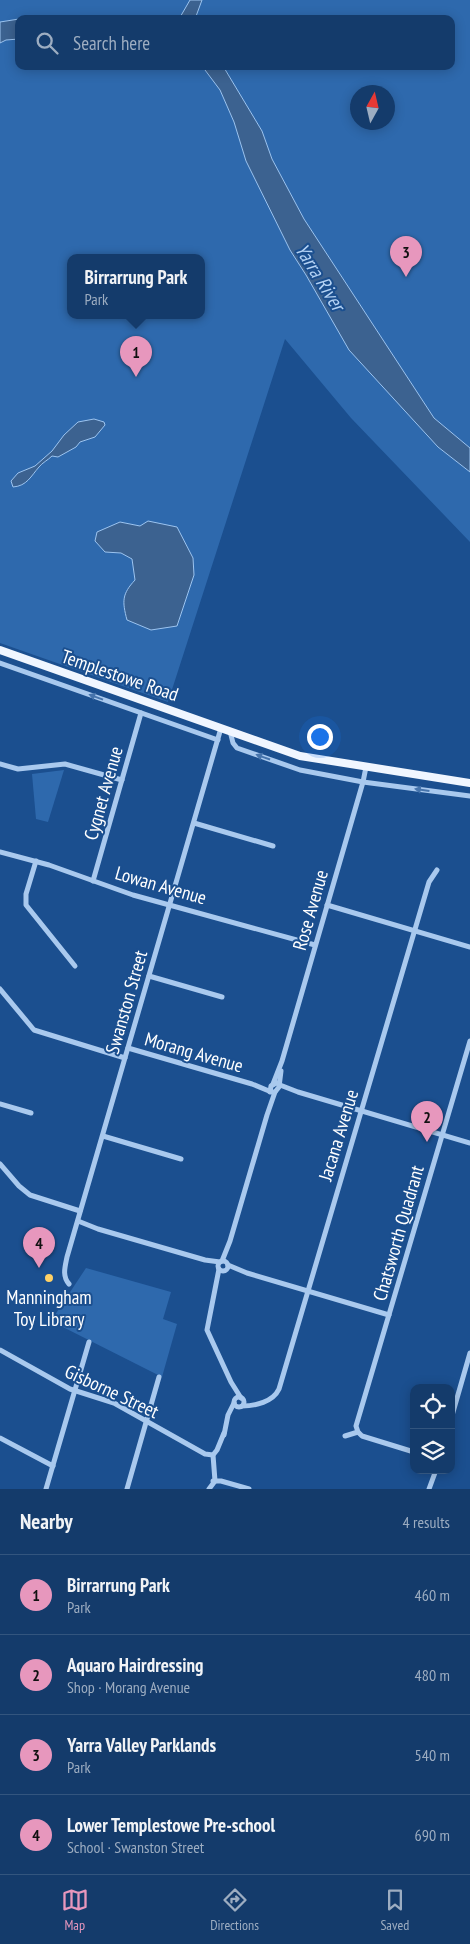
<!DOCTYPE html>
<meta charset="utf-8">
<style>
:root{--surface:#143b6b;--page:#214673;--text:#f1f3f6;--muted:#9dadc1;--line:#33557e;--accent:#e797bd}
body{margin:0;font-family:"PT Sans Narrow",sans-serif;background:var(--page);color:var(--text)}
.controls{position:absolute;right:15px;bottom:15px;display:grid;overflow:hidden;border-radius:10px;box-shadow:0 2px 12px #0003}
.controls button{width:45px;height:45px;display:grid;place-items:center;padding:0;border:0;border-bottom:1px solid var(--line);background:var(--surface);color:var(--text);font:25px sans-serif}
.compass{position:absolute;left:350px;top:85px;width:45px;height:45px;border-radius:50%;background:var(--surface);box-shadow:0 2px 12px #0003;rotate:8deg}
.you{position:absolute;left:319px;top:736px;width:18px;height:18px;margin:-12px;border:4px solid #fff;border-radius:50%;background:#1a73e8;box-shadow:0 0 0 8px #1a73e833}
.badge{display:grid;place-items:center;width:32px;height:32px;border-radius:50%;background:var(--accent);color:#111;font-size:16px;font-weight:700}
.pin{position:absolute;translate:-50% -41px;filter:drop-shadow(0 1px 2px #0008)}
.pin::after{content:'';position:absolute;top:26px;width:18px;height:15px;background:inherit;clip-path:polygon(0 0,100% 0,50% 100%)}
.popup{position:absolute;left:67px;top:254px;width:138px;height:65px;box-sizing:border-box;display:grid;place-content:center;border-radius:10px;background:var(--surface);filter:drop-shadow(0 1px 4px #0005);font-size:16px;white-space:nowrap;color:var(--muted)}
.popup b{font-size:19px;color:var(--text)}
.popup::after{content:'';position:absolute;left:50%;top:100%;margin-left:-10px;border:10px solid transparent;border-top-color:var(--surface)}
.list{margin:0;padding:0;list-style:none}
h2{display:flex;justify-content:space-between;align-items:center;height:65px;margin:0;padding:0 20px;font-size:21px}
h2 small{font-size:16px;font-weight:400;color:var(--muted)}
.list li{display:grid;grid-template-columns:32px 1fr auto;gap:15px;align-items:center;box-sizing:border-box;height:80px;padding:0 20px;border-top:1px solid var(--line)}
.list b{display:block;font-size:19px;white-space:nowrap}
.list p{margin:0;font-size:16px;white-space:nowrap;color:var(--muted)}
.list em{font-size:16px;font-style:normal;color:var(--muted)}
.icon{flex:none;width:28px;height:28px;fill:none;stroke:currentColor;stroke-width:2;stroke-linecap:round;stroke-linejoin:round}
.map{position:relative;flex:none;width:470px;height:1489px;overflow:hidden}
.search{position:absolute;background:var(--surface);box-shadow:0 2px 12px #0003;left:15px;right:15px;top:15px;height:55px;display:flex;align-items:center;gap:12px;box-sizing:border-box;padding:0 18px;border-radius:10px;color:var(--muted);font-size:19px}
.sheet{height:385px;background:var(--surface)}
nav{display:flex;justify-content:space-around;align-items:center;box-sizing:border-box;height:70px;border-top:1px solid var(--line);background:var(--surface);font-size:14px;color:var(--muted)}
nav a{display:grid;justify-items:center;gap:2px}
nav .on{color:var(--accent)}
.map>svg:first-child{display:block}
</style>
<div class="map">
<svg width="470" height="1489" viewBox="0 0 470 1489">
<rect width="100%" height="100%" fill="#1b4f8f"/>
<g fill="#2e69ad" fill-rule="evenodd">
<path d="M0 0H470V448L434 418 304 219 272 159 262 131 223 66H451V19H88L41 16 0 22ZM358 92H388V122H358Z"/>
<path d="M19 39V66H202L220 90 234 122 246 161 290 250 306 275 438 447 470 472V542L351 418 285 339 168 702 0 643V43L6 40ZM71 258H201V316H71Z"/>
<path d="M64 770 48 822 36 819 32 774Z"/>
<path d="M86 1268 171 1292 163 1319 177 1324 162 1377 51 1321Z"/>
</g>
<g fill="#3c6290" stroke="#9cc4f0">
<path d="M190 0H202L195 19H179Z"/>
<path d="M19 19V39L6 40 0 43V22Z"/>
<path d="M202 66H223L262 131 272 159 304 219 434 418 470 448V472L438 447 349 350 306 275 290 250 246 161 234 122 220 90Z"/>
<path d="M94 419 104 422 105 425 95 437 80 442 76 447 58 457 52 456C48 460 42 463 39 467 31 476 27 486 13 487L11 481 18 473 35 466 52 451 64 435 78 422Z"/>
<path d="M148 521 177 527 193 558 194 575 177 626 151 630 127 620C122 601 122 594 135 580L132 559 121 553 105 552 95 541 97 532 120 522 140 526Z"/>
</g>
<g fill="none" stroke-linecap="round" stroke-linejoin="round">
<g stroke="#a9c9ee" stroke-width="5">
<path d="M0 663 218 740"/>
<path d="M230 731 233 743 237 748 300 770 363 782 470 796"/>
<path d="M0 764 18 769 65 764 122 780"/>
<path d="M194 823 273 846"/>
<path d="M0 852 49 865 133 895 315 945"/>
<path d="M36 861 26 894V905L75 966"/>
<path d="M93 881 141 713"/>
<path d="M327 905 470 947"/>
<path d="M149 976 222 997"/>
<path d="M0 989 34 1030 125 1058"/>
<path d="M128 1048 252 1084 269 1091"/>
<path d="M276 1083 271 1086 270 1092H275L279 1087 281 1071"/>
<path d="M273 1084 282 1061 363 782 366 767"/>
<path d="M280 1085 298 1092 470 1143"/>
<path d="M0 1104 31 1113"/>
<path d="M103 1136 181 1159"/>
<path d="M0 1164 19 1186 30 1195 80 1211"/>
<path d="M78 1221 98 1229 205 1260 220 1262"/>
<circle cx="223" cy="1266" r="5"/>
<path d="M222 1261 230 1241 267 1115 275 1092"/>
<path d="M228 1265 247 1273 389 1315"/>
<path d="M219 1269 207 1330 231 1382 241 1398"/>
<path d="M69 1284C62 1276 65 1267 67 1257L221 728"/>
<path d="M0 1350 70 1389 114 1403 205 1454 213 1455"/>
<circle cx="239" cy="1402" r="5"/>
<path d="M242 1406C255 1406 273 1402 279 1389L429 882 437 870"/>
<path d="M451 1419 470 1353"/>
<path d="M224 1435 228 1415 234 1403"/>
<path d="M345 1436 358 1432"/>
<path d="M0 1438 53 1466"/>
<path d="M414 1452 362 1436 358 1432 356 1426 470 1041"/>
<path d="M213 1481H221L249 1489"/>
<path d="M46 1489 89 1342"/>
<path d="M127 1489 159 1377"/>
<path d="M209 1489 215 1481 213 1455 217 1450 224 1433"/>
<path d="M429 1489 436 1470"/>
</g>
<path stroke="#f0f6ff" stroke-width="8" d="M0 650 300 756 470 783"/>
</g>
<defs><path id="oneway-solid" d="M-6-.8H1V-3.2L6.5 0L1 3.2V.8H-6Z" transform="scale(1.25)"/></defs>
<g fill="#4674ac">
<use href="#oneway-solid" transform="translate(96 697) rotate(-160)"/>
<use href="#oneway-solid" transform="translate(263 757) rotate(-161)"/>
<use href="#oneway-solid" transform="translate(422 790) rotate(-172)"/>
</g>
<circle fill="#ffd166" stroke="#1b4f8f" stroke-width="2" cx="49" cy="1278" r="5"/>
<g text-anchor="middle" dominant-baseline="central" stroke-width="4" stroke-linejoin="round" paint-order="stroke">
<g font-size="19" fill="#fff" stroke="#1b4f8f">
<text transform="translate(120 675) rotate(19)">Templestowe Road</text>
<text transform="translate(103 793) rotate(-74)">Cygnet Avenue</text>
<text transform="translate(161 885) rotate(16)">Lowan Avenue</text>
<text transform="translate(310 910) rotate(-74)">Rose Avenue</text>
<text transform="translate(126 1002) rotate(-74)">Swanston Street</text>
<text transform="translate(194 1052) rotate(16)">Morang Avenue</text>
<text transform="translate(338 1135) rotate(-73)">Jacana Avenue</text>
<text transform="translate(398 1233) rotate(-74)">Chatsworth Quadrant</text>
<text transform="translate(112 1391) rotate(25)">Gisborne Street</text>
</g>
<g font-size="19" fill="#fff" stroke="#1b4f8f">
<text x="49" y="1297">Manningham<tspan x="49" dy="22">Toy Library</tspan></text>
</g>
<g font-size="20" font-style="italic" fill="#b5d3f5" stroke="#1b4f8f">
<text transform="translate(320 277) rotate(58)">Yarra River</text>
</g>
</g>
</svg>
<div class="controls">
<button><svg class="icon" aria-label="locate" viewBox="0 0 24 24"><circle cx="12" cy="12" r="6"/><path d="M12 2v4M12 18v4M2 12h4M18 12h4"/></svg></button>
<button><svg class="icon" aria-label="layers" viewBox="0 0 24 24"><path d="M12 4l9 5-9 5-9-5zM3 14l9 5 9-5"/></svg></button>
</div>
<svg class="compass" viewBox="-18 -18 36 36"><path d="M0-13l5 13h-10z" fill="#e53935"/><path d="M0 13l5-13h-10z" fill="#9dadc1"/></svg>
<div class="you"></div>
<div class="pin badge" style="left:136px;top:377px">1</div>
<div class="popup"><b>Birrarrung Park</b>Park</div>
<div class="pin badge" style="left:427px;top:1142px">2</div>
<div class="pin badge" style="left:406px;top:277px">3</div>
<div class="pin badge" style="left:39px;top:1268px">4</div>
<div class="search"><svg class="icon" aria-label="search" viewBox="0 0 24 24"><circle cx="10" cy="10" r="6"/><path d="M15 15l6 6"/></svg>Search here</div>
</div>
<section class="sheet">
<h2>Nearby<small>4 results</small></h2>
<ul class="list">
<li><span class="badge">1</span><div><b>Birrarrung Park</b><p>Park</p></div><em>460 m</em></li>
<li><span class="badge">2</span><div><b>Aquaro Hairdressing</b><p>Shop · Morang Avenue</p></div><em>480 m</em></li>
<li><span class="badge">3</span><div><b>Yarra Valley Parklands</b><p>Park</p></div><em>540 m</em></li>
<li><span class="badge">4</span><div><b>Lower Templestowe Pre-school</b><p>School · Swanston Street</p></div><em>690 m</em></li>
</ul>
</section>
<nav>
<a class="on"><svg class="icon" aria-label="map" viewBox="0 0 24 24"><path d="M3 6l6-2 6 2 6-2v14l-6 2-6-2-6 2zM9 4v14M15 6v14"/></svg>Map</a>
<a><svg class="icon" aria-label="directions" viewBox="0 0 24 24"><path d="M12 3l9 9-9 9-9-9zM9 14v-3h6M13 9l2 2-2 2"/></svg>Directions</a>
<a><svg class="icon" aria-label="saved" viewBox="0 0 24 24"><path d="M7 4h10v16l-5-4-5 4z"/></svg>Saved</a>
</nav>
